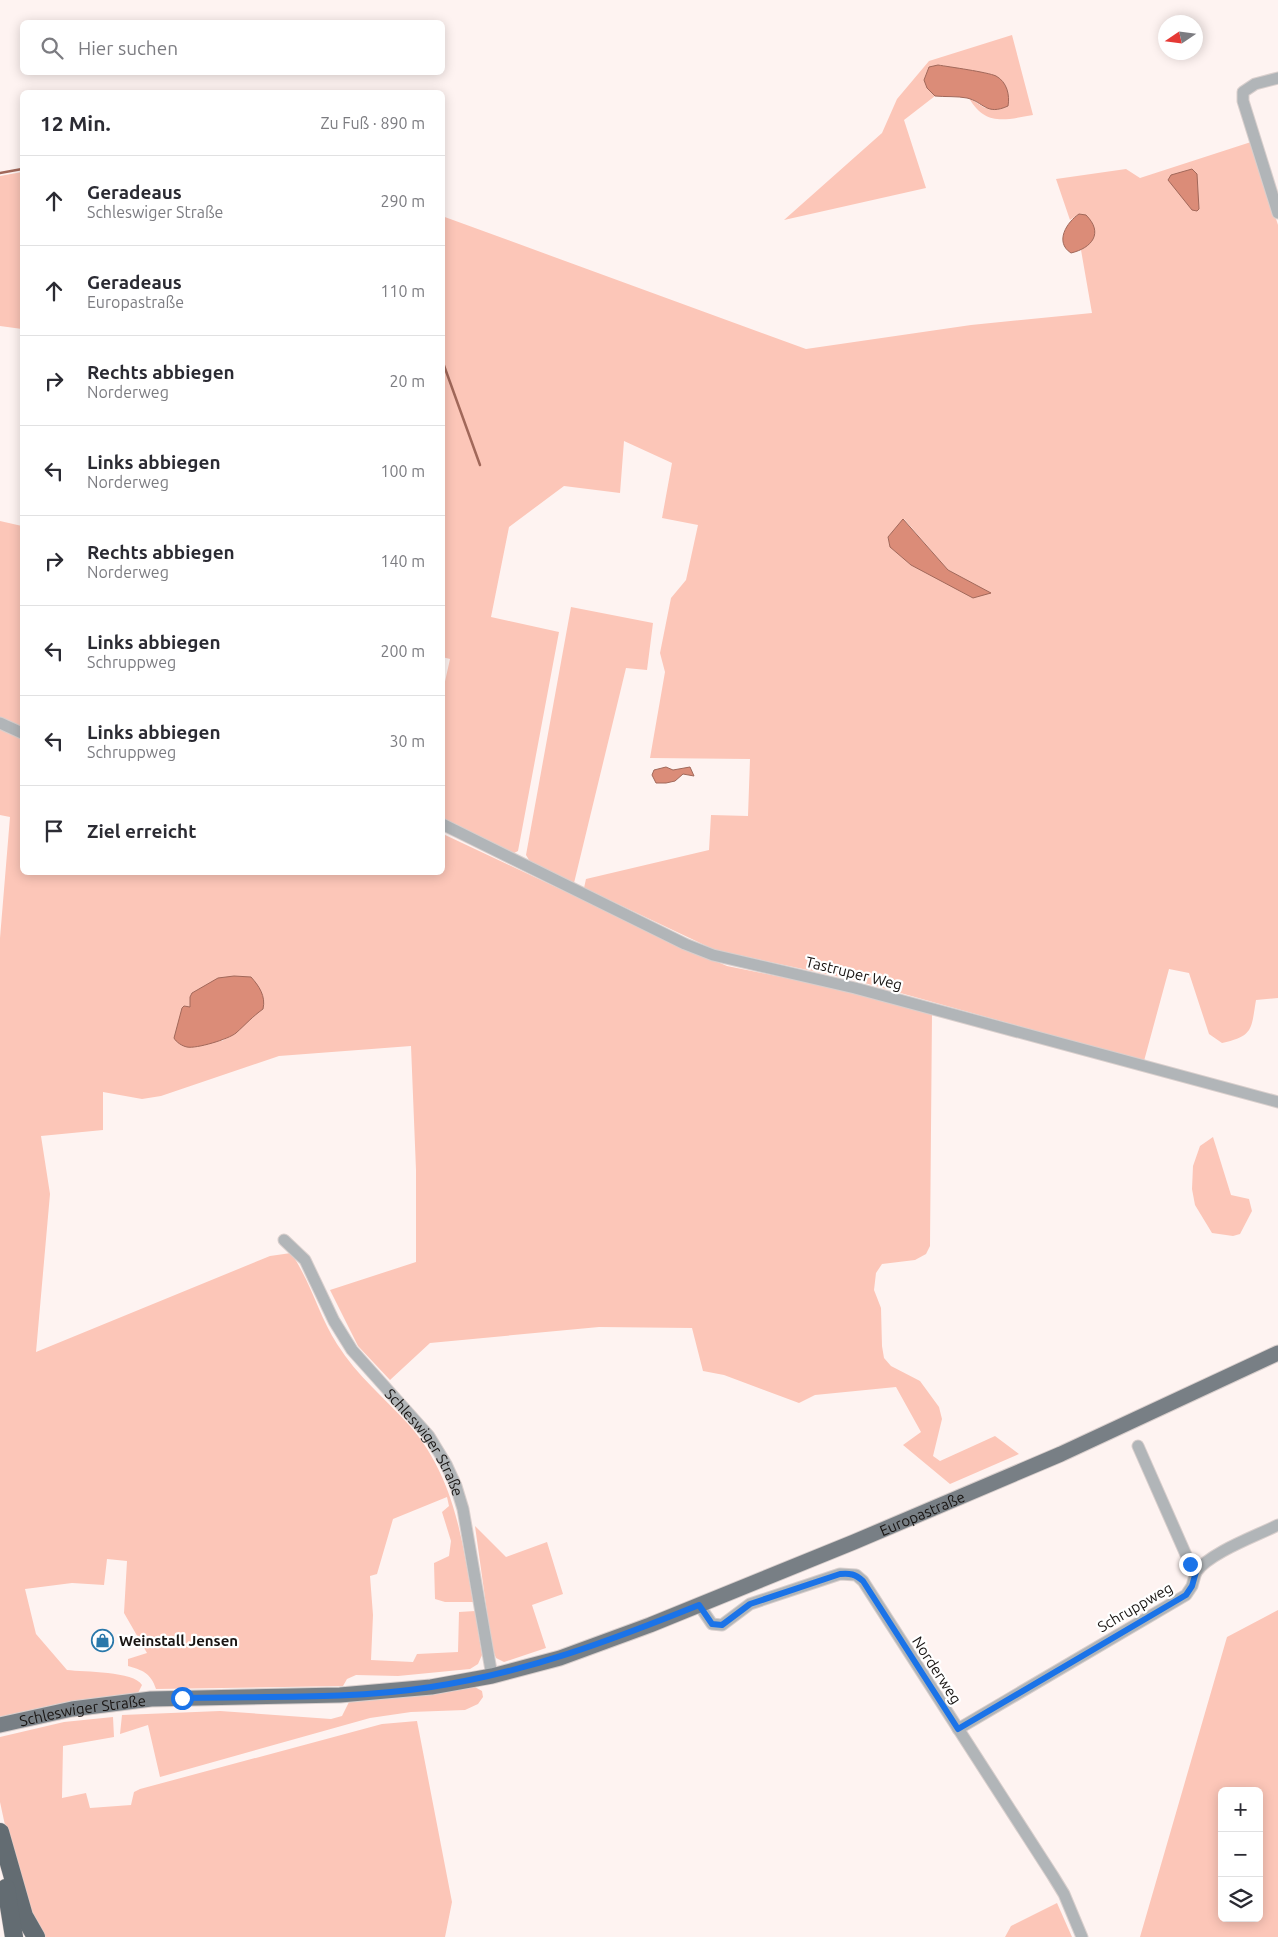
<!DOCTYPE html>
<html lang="de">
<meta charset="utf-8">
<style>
:root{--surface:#fff;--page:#f7f7f7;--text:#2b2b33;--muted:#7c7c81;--line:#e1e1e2}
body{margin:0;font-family:Ubuntu,sans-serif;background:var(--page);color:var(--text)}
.controls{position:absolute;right:15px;bottom:15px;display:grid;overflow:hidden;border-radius:8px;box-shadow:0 2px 12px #0003}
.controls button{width:45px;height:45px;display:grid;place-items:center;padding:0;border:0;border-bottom:1px solid var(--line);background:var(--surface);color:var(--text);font:25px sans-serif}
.compass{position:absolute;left:1158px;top:15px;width:45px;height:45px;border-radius:50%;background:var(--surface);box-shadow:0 2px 12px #0003;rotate:257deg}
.stop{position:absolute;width:15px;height:15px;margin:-11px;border:4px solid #1a73e8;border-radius:50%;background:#fff}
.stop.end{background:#1a73e8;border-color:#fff;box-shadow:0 1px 5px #0008}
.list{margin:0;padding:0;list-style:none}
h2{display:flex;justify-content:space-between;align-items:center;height:65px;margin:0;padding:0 20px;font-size:21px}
h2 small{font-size:16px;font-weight:400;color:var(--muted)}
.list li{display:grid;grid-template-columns:32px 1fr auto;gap:15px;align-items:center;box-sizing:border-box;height:90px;padding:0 20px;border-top:1px solid var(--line)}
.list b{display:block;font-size:19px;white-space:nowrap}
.list p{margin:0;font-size:16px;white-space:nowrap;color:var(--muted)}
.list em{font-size:16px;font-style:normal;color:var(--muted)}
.icon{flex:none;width:28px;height:28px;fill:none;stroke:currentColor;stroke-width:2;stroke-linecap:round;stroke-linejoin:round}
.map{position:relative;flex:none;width:1278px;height:1937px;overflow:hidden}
.search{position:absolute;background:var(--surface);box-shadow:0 2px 12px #0003;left:20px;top:20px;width:425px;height:55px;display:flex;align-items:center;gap:12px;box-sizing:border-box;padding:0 18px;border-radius:8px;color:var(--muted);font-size:19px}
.panel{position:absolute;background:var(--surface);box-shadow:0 2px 12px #0003;left:20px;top:90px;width:425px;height:785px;border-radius:8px}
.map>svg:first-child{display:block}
</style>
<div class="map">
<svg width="1278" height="1937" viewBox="0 0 1278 1937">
<rect width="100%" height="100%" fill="#fef3f1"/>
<g fill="#fcc6b8" fill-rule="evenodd">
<path d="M1012 35 1033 115C1004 120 985 126 969 98L985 108 1008 106 927 88 935 96 904 120 926 188 784 220 882 133 897 99 929 61Z"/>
<path d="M1251 142 1278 225V998L1256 1000C1251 1029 1254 1036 1222 1043L1209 1034 1189 973 1169 969 1144 1061 854 980 715 950 584 888 586 879 709 850 711 815 748 816 750 759 650 758 665 672 660 653 671 598 686 580 698 525 662 518 672 463 624 441 620 493 564 486 509 527 491 617 559 632 518 851 512 854 443 818 442 695 450 659 442 657V216L806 349 971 325 1092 313 1081 250 1094 237 1079 214 1070 220 1056 179 1126 169 1140 178ZM904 519 948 570 990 593 911 565 890 547 888 537Z"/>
<path d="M22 172V329L0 326V176Z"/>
<path d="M0 521 22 526V727L0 717Z"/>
<path d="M571 607 653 623 647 670 626 668 574 883 532 865 526 855Z"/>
<path d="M0 727 22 737V872H442L443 834 694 952 727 966 855 992 932 1013 930 1246 926 1254 915 1260 882 1264 876 1273 874 1290 881 1308 882 1346 884 1358 891 1366 920 1381 939 1407 942 1419 933 1456 940 1461 995 1436 1019 1454 950 1484 903 1445 921 1432 896 1387 815 1395 799 1403 724 1375 703 1371 692 1328 599 1327 430 1343 390 1380 358 1346 330 1290 416 1262V1170L411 1046 279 1056 161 1096 142 1099 103 1092V1130L41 1136 50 1194 36 1352 270 1256 291 1253C311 1282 319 1316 337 1344 357 1376 385 1398 410 1426 454 1477 462 1538 473 1602H445L435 1599 434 1563 449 1556 451 1541 442 1512 449 1506 447 1497 393 1519 377 1574 370 1576 373 1615 371 1660 413 1662 417 1654 458 1652 459 1612 475 1611 482 1655 478 1664 470 1669 398 1676 356 1675 347 1679 343 1686 156 1689C151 1673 142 1670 128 1666V1659L147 1653 124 1613 127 1561 107 1559 104 1585 72 1583 25 1589 36 1634 67 1670C84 1672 134 1671 142 1685L138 1693 62 1703 0 1717V938L10 817 0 815ZM190 997 263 1009C248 1019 238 1032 222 1041L181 1014 182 1008 184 1006 190 1007Z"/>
<path d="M1213 1137 1231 1195 1249 1199 1252 1211 1240 1234 1233 1236 1212 1233 1195 1205 1192 1189 1193 1166 1200 1146Z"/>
<path d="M475 1526 506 1557 547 1542 563 1594 532 1605 546 1648 504 1662 496 1658 492 1648Z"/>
<path d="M1278 1610V1937H1140L1227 1637ZM1222 1791H1259V1918H1222Z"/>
<path d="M473 1686 482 1691 483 1697 478 1704 465 1710 411 1712 370 1718 160 1777 148 1725 120 1734 122 1715 220 1711 331 1719 342 1716 350 1700 435 1694Z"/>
<path d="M113 1717 114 1737 63 1746 62 1798 86 1793 90 1808 131 1805 134 1792 140 1789 382 1724 417 1721 452 1902 445 1937H42L14 1867 0 1802V1737L64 1722Z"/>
<path d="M1057 1903 1072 1937H1005L1011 1926Z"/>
</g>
<g fill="#db8c78" stroke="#a1685a">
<path d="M938 65C950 67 987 72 996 76 1007 82 1010 95 1008 106 986 116 984 102 967 98 957 96 945 97 935 96L927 88 924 80 929 67Z"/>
<path d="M1192 169 1197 174 1199 209 1197 211 1192 210 1168 180 1171 175Z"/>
<path d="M1079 214 1086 215C1104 233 1092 248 1071 253 1054 242 1067 222 1079 214Z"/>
<path d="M903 519 948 570 991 593 973 598 911 565 890 547 888 537Z"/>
<path d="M666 767 673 770 690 767 694 776 683 774 675 781 666 783H656L652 775 654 770Z"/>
<path d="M234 976 251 977C259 986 266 996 263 1009 252 1017 246 1024 236 1033 229 1039 196 1049 187 1047 182 1046 176 1042 174 1038L182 1008 184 1006 190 1007V997L192 993 218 978Z"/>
</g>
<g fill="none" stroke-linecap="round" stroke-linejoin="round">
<g stroke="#a1685a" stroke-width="2.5">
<path d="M0 173 22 169"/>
<path d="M442 360 480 465"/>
</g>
<defs>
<g id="minor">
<path d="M1278 78 1255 84 1243 92V101L1278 213"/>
<path d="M0 723 22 733"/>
<path d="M442 824 685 944 713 955 855 988 1278 1102"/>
<path id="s1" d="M284 1240 305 1260 334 1321 352 1350 429 1436 446 1464 456 1486 463 1509 492 1676"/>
<path d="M1196 1572C1209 1553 1256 1536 1278 1525"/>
<path d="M699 1605 712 1624 722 1625 750 1604 840 1574 856 1575 863 1581 1053 1876 1064 1894 1082 1937"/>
<path d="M958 1729 1186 1595 1192 1586 1196 1572 1190 1564 1138 1446"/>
</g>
<g id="major">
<path id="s2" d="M0 1725 72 1709 151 1699 340 1695 431 1687 492 1676 560 1658 650 1625 854 1542 1061 1454 1278 1353"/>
</g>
<g id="highway">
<path d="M0 1832 24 1916 36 1937"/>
<path d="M6 1888 14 1937"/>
</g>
</defs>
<use href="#minor" stroke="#d9cfcd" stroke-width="13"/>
<use href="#major" stroke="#d9cfcd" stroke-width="17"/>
<use href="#highway" stroke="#d9cfcd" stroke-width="19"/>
<use href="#minor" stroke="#b1b5b8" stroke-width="11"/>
<use href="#major" stroke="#787f85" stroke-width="15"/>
<use href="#highway" stroke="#636c72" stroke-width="18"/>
</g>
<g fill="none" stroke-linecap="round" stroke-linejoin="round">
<path stroke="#1a73e8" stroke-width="6" d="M182 1698C264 1696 349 1700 431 1687 525 1673 612 1640 699 1605L712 1624 722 1625 750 1604 840 1574C850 1573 855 1574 863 1581L958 1729 1186 1595 1192 1586 1196 1572 1190 1564"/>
</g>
<defs>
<symbol id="shop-ring" viewBox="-11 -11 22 22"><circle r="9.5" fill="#fff" stroke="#2a78aa" stroke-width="1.5"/><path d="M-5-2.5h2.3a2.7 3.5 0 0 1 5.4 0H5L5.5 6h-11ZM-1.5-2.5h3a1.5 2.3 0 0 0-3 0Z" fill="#2a78aa"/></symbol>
</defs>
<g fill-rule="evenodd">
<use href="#shop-ring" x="90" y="1628" width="25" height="25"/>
</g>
<g text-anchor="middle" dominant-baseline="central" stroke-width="4.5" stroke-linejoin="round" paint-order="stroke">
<g font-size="15" fill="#191513" stroke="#fff">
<text transform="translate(854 973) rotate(14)">Tastruper Weg</text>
<text stroke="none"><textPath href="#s1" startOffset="249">Schleswiger Straße</textPath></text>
<text stroke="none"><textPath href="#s2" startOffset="956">Europastraße</textPath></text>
<text transform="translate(1135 1607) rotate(-30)">Schruppweg</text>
<text transform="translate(937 1670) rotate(57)">Norderweg</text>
<text stroke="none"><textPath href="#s2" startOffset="84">Schleswiger Straße</textPath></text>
</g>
<g font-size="15" font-weight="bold" fill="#191513" stroke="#fff" text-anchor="start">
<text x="119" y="1640">Weinstall Jensen</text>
</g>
</g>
</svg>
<div class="controls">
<button>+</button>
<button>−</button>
<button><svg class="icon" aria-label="layers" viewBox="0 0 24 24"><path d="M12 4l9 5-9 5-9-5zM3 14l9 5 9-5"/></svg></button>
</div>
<svg class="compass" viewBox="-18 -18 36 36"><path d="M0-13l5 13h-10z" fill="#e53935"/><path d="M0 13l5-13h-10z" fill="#7c7c81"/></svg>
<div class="stop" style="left:182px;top:1698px"></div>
<div class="stop end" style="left:1190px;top:1564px"></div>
<div class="search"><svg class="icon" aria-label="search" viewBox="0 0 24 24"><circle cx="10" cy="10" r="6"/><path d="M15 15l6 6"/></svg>Hier suchen</div>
<section class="panel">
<h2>12 Min.<small>Zu Fuß · 890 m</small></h2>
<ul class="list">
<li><svg class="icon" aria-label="ahead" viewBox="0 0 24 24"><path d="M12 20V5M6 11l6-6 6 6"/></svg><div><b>Geradeaus</b><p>Schleswiger Straße</p></div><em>290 m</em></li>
<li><svg class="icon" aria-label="ahead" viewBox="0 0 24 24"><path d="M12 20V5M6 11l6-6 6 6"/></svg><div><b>Geradeaus</b><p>Europastraße</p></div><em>110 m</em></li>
<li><svg class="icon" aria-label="right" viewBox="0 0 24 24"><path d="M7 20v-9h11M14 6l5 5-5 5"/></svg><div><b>Rechts abbiegen</b><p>Norderweg</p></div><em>20 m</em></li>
<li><svg class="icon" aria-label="left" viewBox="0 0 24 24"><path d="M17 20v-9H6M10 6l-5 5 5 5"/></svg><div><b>Links abbiegen</b><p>Norderweg</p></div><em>100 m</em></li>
<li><svg class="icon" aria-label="right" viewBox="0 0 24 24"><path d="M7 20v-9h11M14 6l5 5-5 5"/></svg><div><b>Rechts abbiegen</b><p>Norderweg</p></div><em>140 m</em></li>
<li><svg class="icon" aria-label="left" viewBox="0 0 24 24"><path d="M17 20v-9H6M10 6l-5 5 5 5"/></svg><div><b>Links abbiegen</b><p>Schruppweg</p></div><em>200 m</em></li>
<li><svg class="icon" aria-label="left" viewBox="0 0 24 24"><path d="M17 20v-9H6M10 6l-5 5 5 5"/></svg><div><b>Links abbiegen</b><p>Schruppweg</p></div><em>30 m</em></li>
<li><svg class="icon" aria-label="arrive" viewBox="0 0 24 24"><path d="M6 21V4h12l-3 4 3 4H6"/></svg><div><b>Ziel erreicht</b></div></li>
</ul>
</section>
</div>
